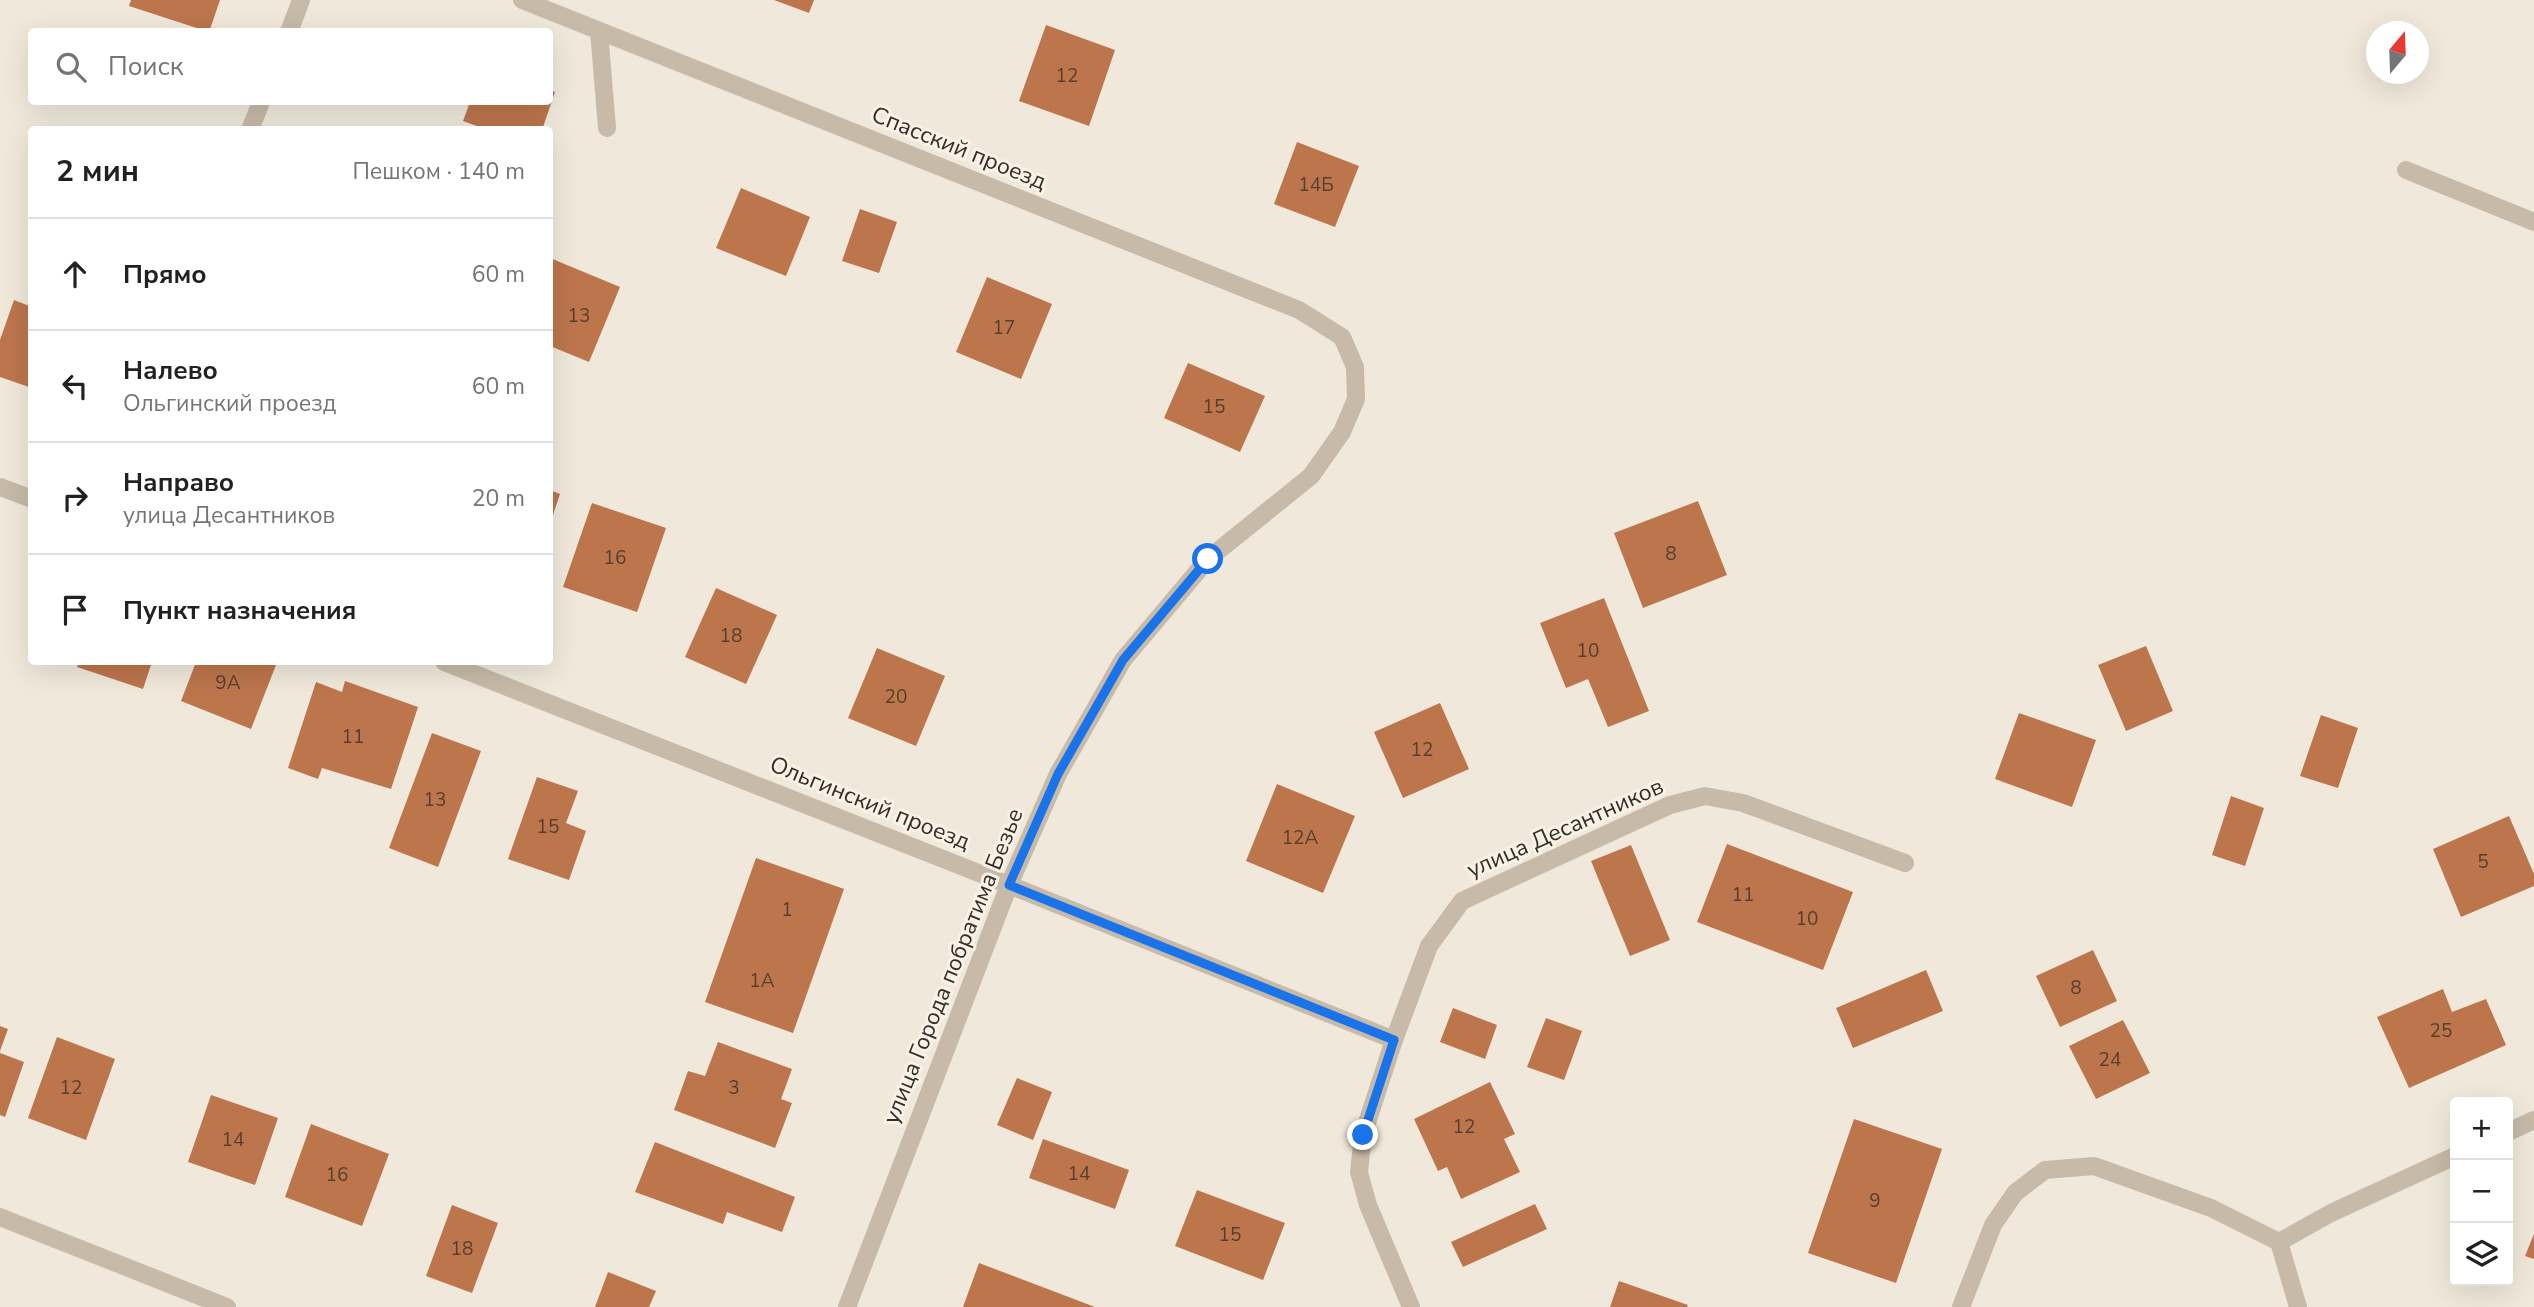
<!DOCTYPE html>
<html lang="ru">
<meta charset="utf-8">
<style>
:root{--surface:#fff;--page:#f2f2f2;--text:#202124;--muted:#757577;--line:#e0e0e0}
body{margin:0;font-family:"Nunito Sans",sans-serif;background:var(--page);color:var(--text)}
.controls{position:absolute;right:21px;bottom:21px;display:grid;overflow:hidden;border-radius:7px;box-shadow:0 7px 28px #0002}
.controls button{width:63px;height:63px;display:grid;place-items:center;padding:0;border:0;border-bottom:2px solid var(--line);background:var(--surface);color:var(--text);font:35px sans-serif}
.compass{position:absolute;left:2366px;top:21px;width:63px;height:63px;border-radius:50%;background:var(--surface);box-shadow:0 7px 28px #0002;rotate:19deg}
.stop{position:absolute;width:21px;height:21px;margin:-16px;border:5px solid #1a73e8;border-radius:50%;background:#fff}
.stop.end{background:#1a73e8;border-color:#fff;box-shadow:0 2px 7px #0008}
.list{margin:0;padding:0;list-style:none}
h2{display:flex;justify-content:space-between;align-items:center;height:91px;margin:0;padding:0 28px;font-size:30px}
h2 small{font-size:23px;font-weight:400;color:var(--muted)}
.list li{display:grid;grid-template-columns:46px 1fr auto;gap:21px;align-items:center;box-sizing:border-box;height:112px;padding:0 28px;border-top:2px solid var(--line)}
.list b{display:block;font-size:26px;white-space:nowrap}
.list p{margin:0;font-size:23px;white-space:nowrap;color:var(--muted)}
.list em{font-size:23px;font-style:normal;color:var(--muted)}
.icon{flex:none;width:38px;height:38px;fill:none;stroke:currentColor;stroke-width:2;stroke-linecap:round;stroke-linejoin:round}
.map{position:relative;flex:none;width:2534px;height:1307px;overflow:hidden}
.search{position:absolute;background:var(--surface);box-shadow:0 7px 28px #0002;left:28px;top:28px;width:525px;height:77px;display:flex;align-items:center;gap:18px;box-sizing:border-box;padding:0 24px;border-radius:7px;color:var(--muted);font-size:26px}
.panel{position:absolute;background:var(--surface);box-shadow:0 7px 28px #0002;left:28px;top:126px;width:525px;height:539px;border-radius:7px}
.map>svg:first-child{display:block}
</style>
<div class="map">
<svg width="2534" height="1307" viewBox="0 0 2534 1307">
<rect width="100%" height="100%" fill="#f0e9db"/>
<g fill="#bd754c">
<path d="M131 0H220L209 32 129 6Z"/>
<path d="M774 0H814L809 13Z"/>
<path d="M1046 25 1115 50 1089 126 1019 101Z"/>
<path d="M550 90 555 92 542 130H488L463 121 470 102H550Z"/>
<path d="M1297 142 1359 166 1335 227 1274 204Z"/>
<path d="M741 188 810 217 786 276 716 248Z"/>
<path d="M860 209 897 222 879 273 842 261Z"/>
<path d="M550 258 620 287 589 362 550 346Z"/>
<path d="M987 277 1052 304 1021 379 956 352Z"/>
<path d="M14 300 32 307V388L0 377V340Z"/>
<path d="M1188 363 1265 396 1240 452 1164 418Z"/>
<path d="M550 490 560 494 550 524Z"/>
<path d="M1698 501 1727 575 1643 608 1614 533Z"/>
<path d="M592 503 666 528 637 612 563 587Z"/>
<path d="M716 588 777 615 746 684 685 657Z"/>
<path d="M1604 598 1649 711 1608 727 1588 679 1566 688 1540 623Z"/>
<path d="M2146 646 2173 711 2126 731 2098 665Z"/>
<path d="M877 648 945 676 916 746 848 718Z"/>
<path d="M79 662H152L143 689 77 667Z"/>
<path d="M196 662H266L276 665 251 729 181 701Z"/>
<path d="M345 681 418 707 391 789 322 768 318 779 288 768 316 682 342 692Z"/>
<path d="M1440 703 1469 769 1403 798 1374 732Z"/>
<path d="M2019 713 2096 740 2072 807 1995 779Z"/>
<path d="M2321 715 2358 728 2338 788 2300 776Z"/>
<path d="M432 733 481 751 438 867 389 848Z"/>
<path d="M537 777 578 791 566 823 586 831 569 880 508 859Z"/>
<path d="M1277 784 1355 816 1323 893 1246 861Z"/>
<path d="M2231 796 2264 808 2245 866 2212 855Z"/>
<path d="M2509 816 2534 874V886L2461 917 2433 849Z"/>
<path d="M1727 844 1853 892 1823 970 1697 922Z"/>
<path d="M1631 845 1670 940 1630 956 1591 861Z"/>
<path d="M756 858 844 889 793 1033 705 1002Z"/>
<path d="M2093 950 2117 1001 2060 1027 2036 976Z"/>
<path d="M1926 970 1943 1011 1853 1048 1836 1008Z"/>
<path d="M2443 989 2452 1012 2486 999 2506 1045 2409 1088 2377 1017Z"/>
<path d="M1453 1008 1497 1025 1485 1059 1440 1042Z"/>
<path d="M1546 1018 1582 1031 1564 1080 1527 1067Z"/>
<path d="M2123 1020 2150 1073 2096 1099 2069 1046Z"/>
<path d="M0 1026 8 1029 0 1051Z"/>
<path d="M57 1037 115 1059 86 1140 28 1118Z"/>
<path d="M718 1042 792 1069 781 1099 792 1103 775 1148 674 1110 688 1071 705 1076Z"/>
<path d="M0 1053 24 1062 5 1117 0 1115Z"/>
<path d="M1017 1078 1052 1092 1033 1140 997 1125Z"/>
<path d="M1490 1082 1515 1134 1504 1139 1520 1172 1461 1199 1447 1167 1438 1171 1414 1119Z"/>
<path d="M211 1095 278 1118 255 1185 188 1162Z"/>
<path d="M1854 1119 1942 1149 1896 1283 1808 1253Z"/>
<path d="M311 1124 389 1154 362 1226 285 1197Z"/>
<path d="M1043 1139 1129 1170 1115 1209 1029 1178Z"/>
<path d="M655 1142 795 1197 782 1232 727 1212 723 1224 635 1192Z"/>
<path d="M1197 1190 1285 1223 1263 1280 1175 1246Z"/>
<path d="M1535 1204 1547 1229 1463 1267 1451 1242Z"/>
<path d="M452 1205 498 1223 472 1293 426 1276Z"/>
<path d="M2534 1234V1259L2525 1256Z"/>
<path d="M979 1263 1095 1307H963Z"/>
<path d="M608 1272 656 1291 649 1307H595Z"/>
<path d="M1619 1281 1688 1305 1687 1307H1610Z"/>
</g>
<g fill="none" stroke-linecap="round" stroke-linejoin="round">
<g stroke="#c7baa8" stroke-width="18">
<path d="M599 31 607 128"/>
<path d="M289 32 301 0"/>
<path d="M250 130 261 102"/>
<path d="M2508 1132 2534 1120"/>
<path d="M2279 1242 2331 1213 2455 1156"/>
</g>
<g stroke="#c7baa8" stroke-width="18">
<path d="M522 0 1299 310 1342 337 1355 367 1356 399 1342 432 1311 476 1208 559 1123 660 1058 774 1009 885 847 1307"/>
<path d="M2406 170 2534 222"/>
<path d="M0 487 32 499"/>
<path d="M444 662 1009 885 1394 1040"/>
<path d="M0 1217 227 1307"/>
<path d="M1411 1307 1368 1205 1359 1172 1363 1135 1394 1040 1429 946 1462 901 1670 805 1705 796 1743 803 1905 863"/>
<path d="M1961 1307 1993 1225 2015 1193 2045 1170 2094 1166 2211 1208 2279 1242 2298 1307"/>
</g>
</g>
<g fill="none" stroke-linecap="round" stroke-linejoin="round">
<path stroke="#1a73e8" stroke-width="9" d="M1208 559 1123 660 1058 774 1009 885 1394 1040 1363 1135"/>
</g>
<g text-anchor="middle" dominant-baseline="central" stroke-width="6" stroke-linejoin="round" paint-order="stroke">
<g font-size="19" fill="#563f31">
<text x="1067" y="76">12</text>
<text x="1316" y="185">14Б</text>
<text x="579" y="316">13</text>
<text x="1004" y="328">17</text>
<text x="1214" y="407">15</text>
<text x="1671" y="554">8</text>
<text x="615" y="558">16</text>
<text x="731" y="636">18</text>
<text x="1588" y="651">10</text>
<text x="228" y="683">9А</text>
<text x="896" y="697">20</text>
<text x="353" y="737">11</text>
<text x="1422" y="750">12</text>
<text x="435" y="800">13</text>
<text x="548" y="827">15</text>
<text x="1300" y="838">12А</text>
<text x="2483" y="862">5</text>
<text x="1743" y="895">11</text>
<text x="787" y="910">1</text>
<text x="1807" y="919">10</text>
<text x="762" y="981">1А</text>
<text x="2076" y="988">8</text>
<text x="2441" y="1031">25</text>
<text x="2110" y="1060">24</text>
<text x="71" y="1088">12</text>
<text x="734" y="1088">3</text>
<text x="1464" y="1127">12</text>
<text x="233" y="1140">14</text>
<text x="1079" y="1174">14</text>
<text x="337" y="1175">16</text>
<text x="1875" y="1201">9</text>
<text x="1230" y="1235">15</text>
<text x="462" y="1249">18</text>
</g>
<g font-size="23" fill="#342d28" stroke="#f8f2e7">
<text transform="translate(959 148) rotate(22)">Спасский проезд</text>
<text transform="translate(870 803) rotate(22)">Ольгинский проезд</text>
<text transform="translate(1565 828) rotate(-24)">улица Десантников</text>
<text transform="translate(953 966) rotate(-68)">улица Города побратима Безье</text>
</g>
</g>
</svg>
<div class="controls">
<button>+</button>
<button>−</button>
<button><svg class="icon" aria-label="layers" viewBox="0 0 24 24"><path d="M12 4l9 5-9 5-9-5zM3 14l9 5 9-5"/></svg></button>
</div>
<svg class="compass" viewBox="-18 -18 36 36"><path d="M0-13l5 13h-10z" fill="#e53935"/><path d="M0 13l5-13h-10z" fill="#757577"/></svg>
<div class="stop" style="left:1208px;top:559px"></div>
<div class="stop end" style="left:1363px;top:1135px"></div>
<div class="search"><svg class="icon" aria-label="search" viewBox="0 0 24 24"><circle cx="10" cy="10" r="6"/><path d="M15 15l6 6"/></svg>Поиск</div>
<section class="panel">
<h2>2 мин<small>Пешком · 140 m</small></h2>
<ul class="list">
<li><svg class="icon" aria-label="ahead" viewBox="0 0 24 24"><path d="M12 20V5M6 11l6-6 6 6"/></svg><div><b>Прямо</b></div><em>60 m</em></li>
<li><svg class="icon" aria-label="left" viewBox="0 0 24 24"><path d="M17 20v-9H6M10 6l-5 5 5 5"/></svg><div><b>Налево</b><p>Ольгинский проезд</p></div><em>60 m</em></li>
<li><svg class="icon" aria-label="right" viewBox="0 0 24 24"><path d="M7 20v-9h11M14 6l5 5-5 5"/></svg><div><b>Направо</b><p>улица Десантников</p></div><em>20 m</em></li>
<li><svg class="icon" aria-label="arrive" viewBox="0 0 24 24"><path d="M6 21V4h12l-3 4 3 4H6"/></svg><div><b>Пункт назначения</b></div></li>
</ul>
</section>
</div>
